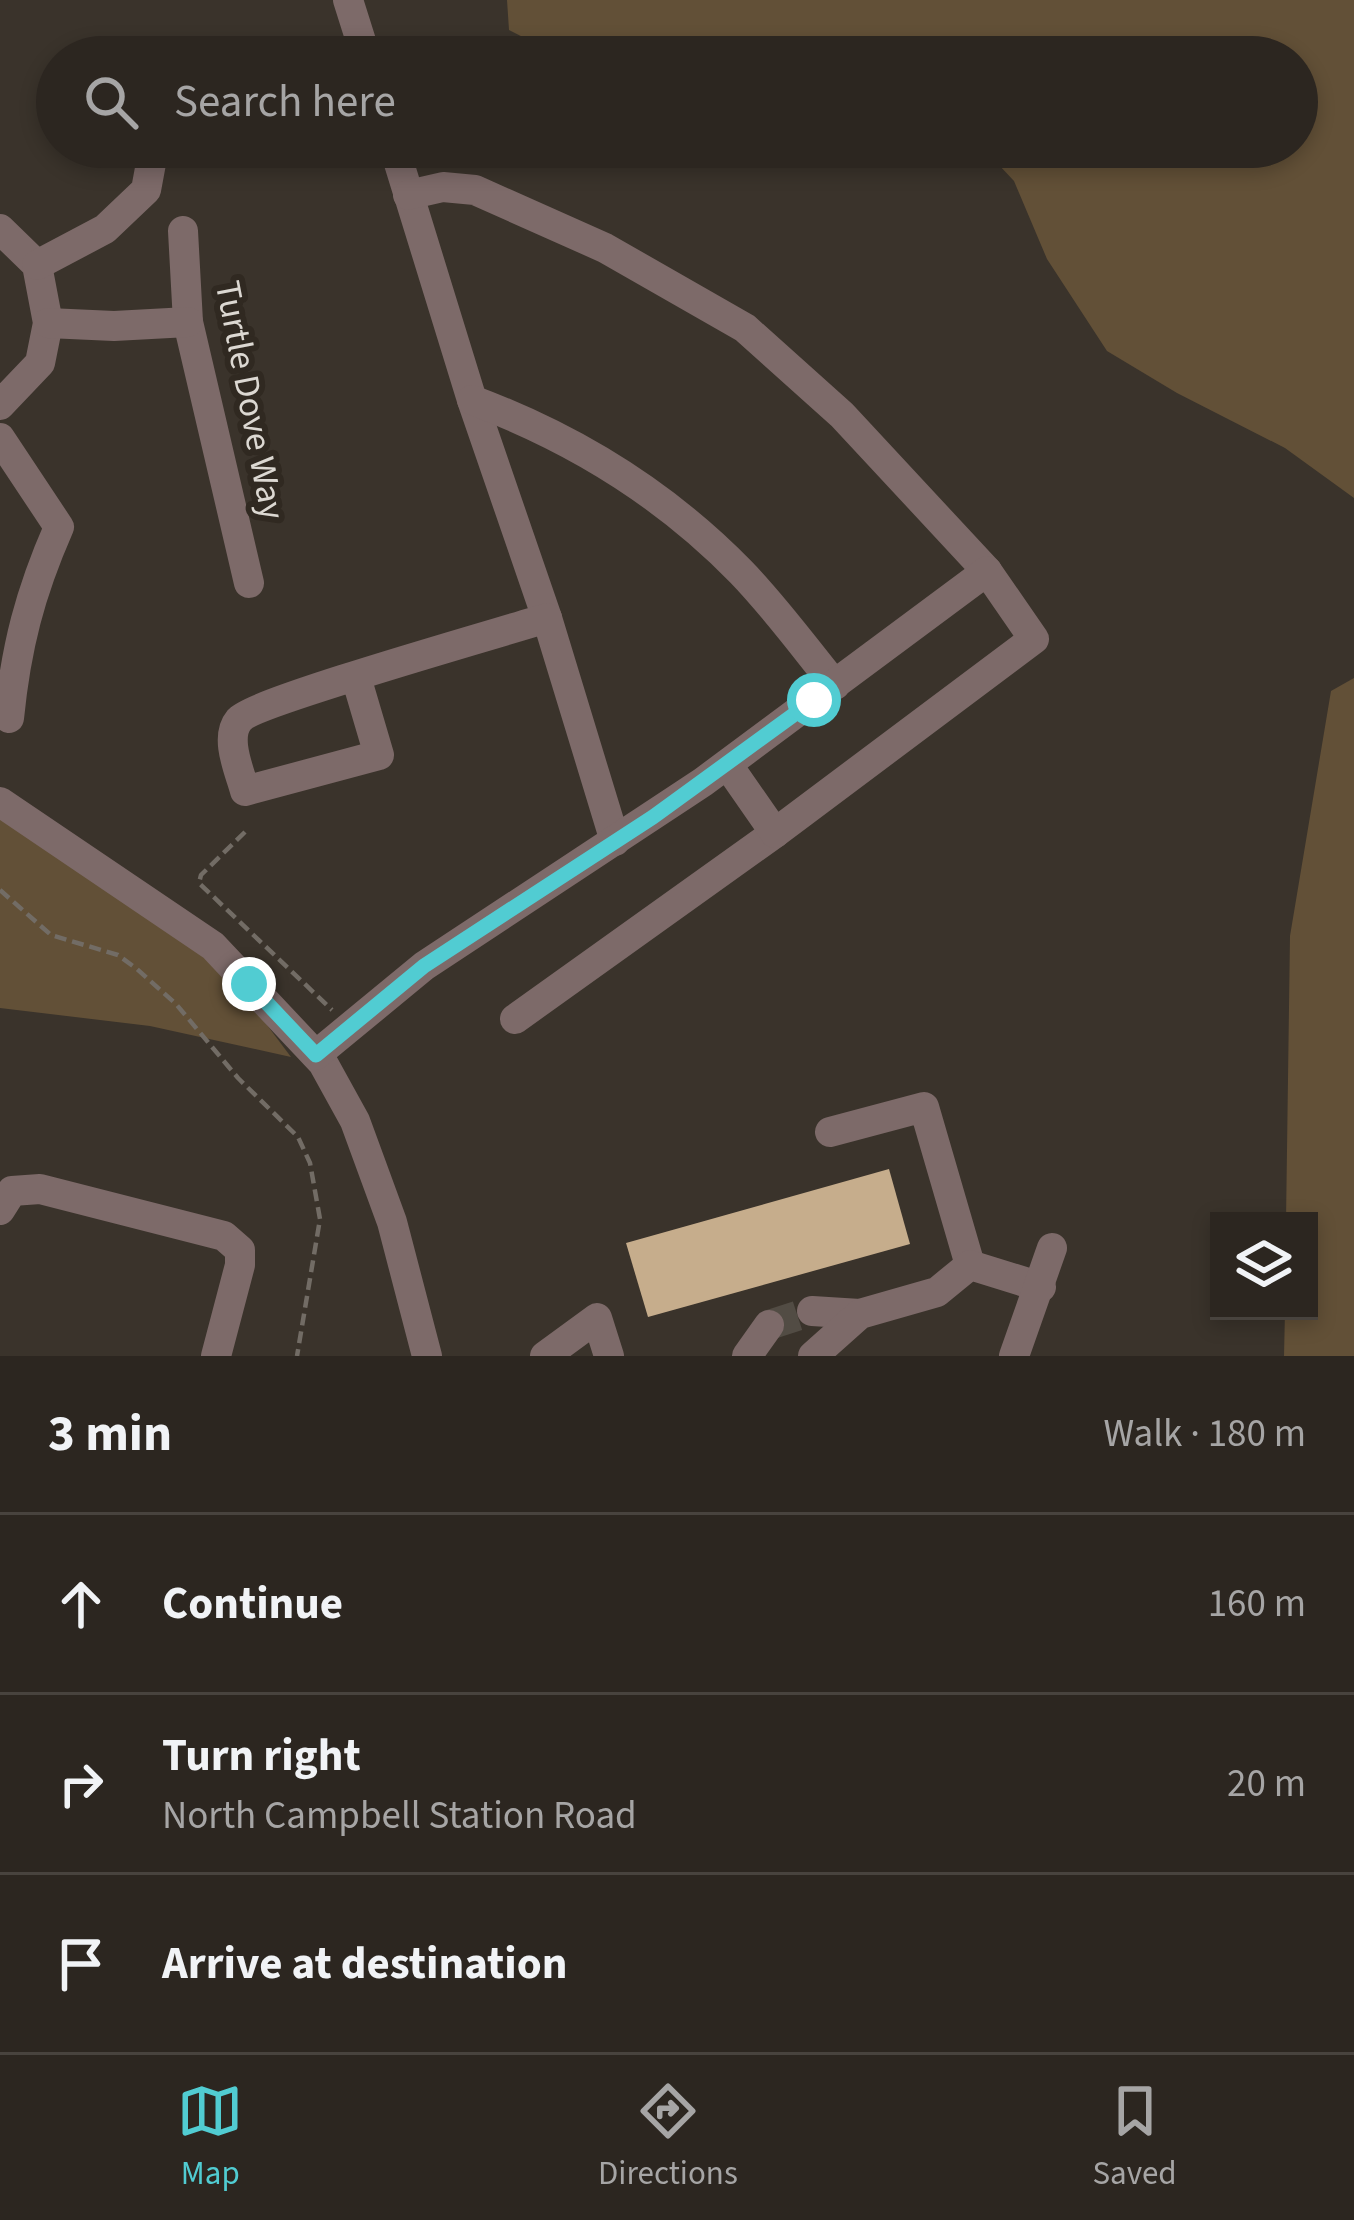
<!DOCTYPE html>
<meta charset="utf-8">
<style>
:root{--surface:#2c2620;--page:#342e29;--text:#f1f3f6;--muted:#a6a5a5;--line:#48433e;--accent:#51ccd2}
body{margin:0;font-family:"Source Sans 3",sans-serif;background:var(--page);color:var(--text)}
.controls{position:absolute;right:36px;bottom:36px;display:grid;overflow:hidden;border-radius:0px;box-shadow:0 6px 18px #0003}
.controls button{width:108px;height:108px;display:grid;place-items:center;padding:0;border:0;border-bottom:3px solid var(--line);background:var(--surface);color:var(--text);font:60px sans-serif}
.stop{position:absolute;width:36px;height:36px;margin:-27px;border:9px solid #51ccd2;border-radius:50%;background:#fff}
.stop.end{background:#51ccd2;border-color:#fff;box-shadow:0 3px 12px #0008}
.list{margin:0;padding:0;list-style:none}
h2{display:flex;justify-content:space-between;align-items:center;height:156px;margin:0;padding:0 48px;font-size:51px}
h2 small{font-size:39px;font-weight:400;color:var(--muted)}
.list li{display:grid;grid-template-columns:78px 1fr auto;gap:36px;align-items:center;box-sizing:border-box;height:180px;padding:0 48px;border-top:3px solid var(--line)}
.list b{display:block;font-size:45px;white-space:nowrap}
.list p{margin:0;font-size:39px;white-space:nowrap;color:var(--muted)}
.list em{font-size:39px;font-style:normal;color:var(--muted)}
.icon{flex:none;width:66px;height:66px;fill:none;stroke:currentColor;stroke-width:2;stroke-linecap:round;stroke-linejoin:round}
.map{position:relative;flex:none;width:1354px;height:1356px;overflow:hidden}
.search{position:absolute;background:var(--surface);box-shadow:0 6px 18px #0003;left:36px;right:36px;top:36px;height:132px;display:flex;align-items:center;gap:30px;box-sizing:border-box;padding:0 42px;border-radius:66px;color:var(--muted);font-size:45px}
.sheet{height:696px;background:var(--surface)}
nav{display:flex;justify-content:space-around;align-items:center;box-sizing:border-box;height:168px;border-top:3px solid var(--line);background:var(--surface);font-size:33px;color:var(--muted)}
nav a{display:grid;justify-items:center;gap:6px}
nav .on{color:var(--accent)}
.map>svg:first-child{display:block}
</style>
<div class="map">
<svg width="1354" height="1356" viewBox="0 0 1354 1356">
<rect width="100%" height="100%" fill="#3a332b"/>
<g fill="#625037">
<path d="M507 0H1354V498L1285 448 1177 393 1107 351 1047 259 1014 181 982 147H1297V57H562L509 30Z"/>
<path d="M1354 678V1356H1284L1285 1311H1309V1221H1286L1290 936 1331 691Z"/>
<path d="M0 819 196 947 237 985 291 1057 150 1026 0 1008Z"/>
</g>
<path fill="#c6ad8c" d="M889 1169 910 1244 648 1317 626 1243Z"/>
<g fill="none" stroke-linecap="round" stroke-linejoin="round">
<path stroke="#524c44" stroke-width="30" stroke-dasharray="30 15" stroke-linecap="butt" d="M769 1325 812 1311"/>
<g stroke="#726c65" stroke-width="4.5" stroke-dasharray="12 6" stroke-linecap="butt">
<path d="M245 832 201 875 199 883 332 1010"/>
<path d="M0 890 51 935 118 955 137 969 176 1004 238 1078 298 1137 310 1163 320 1219 297 1356"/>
</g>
<g stroke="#7d6a69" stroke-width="30">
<path d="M348 0 366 57"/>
<path d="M394 147 472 400 547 618"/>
<path d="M408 195 443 187 475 190 605 248 745 328 842 415 987 571"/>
<path d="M0 229 37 265 48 323 40 363 0 405"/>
<path d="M183 231 188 322 249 583"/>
<path d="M37 265 105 229 146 190 154 147"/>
<path d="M48 323 114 326 188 322"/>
<path d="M472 400C574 438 664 493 741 572 775 607 804 647 835 685"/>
<path d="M0 438 59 527C30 593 16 647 9 718"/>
<path d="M356 677 379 755 245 791C240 772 224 738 239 720 253 702 506 631 547 618L615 841"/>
<path d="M0 802 213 946 323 1063 355 1121 392 1222 427 1356"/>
<path d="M515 1019 775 833"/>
<path d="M316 1055 424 966 703 782 987 571 1034 639 775 833 727 764"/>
<path d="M830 1132 924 1107 970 1265"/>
<path d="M0 1210 12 1191 40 1189 224 1236 240 1250V1265L216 1356"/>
<path d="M812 1311 860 1314"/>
<path d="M545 1356 597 1318 609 1356"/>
<path d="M747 1356 769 1325"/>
<path d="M813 1356 860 1314 937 1292 970 1265 1041 1287"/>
<path d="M1014 1356 1052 1248"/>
</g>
</g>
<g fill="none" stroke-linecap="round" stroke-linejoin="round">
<path stroke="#51ccd2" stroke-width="15" d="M249 984 316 1055 424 966 653 817 814 700"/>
</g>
<g text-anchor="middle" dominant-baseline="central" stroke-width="12" stroke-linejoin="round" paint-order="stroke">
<g font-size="36" fill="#dcd8d2" stroke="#302921">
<text transform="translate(250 400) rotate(79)">Turtle Dove Way</text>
</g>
</g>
</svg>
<div class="controls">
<button><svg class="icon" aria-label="layers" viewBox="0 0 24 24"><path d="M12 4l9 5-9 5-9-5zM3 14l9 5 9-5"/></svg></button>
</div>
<div class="stop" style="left:814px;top:700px"></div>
<div class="stop end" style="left:249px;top:984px"></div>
<div class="search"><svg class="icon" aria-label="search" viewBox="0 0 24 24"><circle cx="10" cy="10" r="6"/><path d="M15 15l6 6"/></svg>Search here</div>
</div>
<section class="sheet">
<h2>3 min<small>Walk · 180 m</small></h2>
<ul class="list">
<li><svg class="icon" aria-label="ahead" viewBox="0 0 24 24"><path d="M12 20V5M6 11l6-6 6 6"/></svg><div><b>Continue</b></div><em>160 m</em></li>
<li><svg class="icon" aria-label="right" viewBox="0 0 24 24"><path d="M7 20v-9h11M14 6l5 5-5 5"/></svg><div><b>Turn right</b><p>North Campbell Station Road</p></div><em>20 m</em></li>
<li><svg class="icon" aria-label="arrive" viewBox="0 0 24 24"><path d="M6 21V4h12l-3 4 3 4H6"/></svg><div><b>Arrive at destination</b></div></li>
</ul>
</section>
<nav>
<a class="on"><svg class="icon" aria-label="map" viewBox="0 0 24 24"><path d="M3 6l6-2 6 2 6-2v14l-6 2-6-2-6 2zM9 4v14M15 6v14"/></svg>Map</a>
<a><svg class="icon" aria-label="directions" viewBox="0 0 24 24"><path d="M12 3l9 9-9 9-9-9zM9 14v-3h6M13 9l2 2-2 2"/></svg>Directions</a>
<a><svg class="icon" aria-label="saved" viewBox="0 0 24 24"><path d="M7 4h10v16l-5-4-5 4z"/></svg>Saved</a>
</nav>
